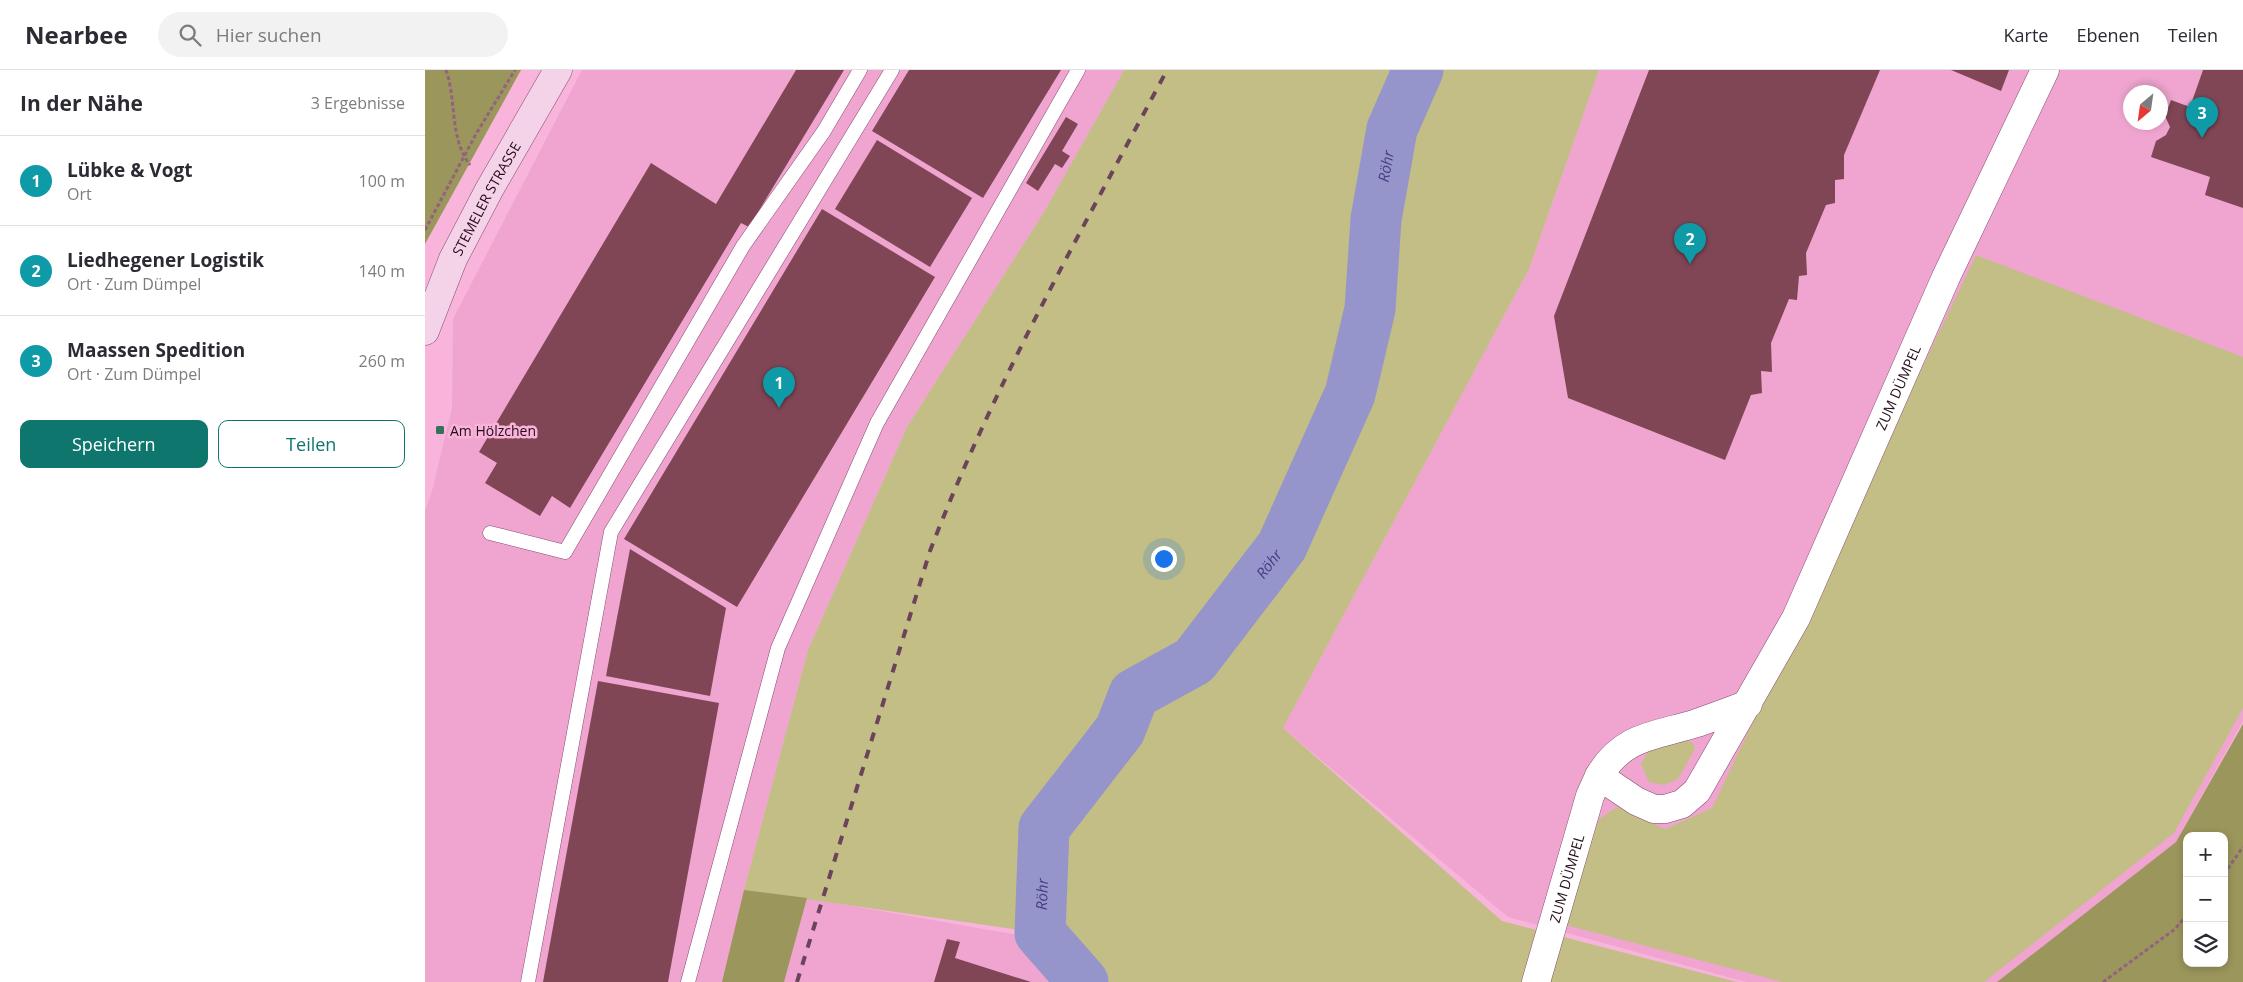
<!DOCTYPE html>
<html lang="de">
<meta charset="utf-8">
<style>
:root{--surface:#fff;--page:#f2f2f3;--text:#2b2b33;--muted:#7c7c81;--line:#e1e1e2;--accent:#0f766e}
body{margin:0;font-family:"Open Sans",sans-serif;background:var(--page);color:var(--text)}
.controls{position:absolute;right:15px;bottom:15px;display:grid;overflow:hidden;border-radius:10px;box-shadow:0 2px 8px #0003}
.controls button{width:45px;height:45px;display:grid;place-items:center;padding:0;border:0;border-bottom:1px solid var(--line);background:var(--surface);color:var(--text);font:25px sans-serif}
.compass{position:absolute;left:1698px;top:15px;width:45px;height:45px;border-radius:50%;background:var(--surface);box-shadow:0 2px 8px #0003;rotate:209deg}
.you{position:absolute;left:738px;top:488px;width:18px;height:18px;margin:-12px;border:4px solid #fff;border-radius:50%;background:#1a73e8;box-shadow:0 0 0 8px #1a73e833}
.badge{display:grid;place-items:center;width:32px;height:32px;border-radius:50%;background:var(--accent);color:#fff;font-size:16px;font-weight:700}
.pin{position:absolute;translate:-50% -41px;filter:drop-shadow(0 1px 2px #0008)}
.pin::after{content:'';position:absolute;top:26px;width:18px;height:15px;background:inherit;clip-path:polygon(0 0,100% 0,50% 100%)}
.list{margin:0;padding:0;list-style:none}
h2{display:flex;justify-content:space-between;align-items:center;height:65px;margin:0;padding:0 20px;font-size:21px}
h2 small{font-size:16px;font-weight:400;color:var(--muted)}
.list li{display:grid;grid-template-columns:32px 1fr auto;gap:15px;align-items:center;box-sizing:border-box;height:90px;padding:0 20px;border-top:1px solid var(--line)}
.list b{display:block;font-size:19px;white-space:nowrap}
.list p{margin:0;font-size:16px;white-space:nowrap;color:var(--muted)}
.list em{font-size:16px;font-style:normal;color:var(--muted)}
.actions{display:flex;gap:10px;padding:15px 20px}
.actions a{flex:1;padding:11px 0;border:1px solid var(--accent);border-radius:10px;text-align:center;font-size:18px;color:var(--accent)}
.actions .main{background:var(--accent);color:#fff}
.icon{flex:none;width:28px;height:28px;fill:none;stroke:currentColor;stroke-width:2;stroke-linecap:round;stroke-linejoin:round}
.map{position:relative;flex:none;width:1818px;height:912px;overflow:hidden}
header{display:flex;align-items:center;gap:30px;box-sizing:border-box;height:70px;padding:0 25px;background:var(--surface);border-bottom:1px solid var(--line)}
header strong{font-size:24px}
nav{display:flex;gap:28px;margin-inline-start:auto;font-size:18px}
.search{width:350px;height:45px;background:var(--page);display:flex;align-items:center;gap:12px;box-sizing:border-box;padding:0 18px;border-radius:28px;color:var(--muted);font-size:19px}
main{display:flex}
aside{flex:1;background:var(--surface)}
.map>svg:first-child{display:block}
</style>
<header>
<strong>Nearbee</strong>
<div class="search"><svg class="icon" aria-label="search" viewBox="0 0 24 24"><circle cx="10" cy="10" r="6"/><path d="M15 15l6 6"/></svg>Hier suchen</div>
<nav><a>Karte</a><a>Ebenen</a><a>Teilen</a></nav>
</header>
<main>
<aside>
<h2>In der Nähe<small>3 Ergebnisse</small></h2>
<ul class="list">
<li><span class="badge" style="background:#0f9aa8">1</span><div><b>Lübke &amp; Vogt</b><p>Ort</p></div><em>100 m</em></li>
<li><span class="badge" style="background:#0f9aa8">2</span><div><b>Liedhegener Logistik</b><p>Ort · Zum Dümpel</p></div><em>140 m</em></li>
<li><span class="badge" style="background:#0f9aa8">3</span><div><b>Maassen Spedition</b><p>Ort · Zum Dümpel</p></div><em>260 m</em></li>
</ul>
<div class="actions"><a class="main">Speichern</a><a>Teilen</a></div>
</aside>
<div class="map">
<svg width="1818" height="912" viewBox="0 0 1818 912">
<rect width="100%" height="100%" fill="#f8b4da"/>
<g fill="#efa5cf" fill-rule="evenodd">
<path d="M157 0H699L619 142 482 357 383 580 319 820 297 912H0V441L7 421 27 338 28 249Z"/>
<path d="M1174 0H1818V651L1751 772 1572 912H1321L1083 847 858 658 1104 199ZM1706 22H1736V52H1706Z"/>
<path d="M382 828 598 866 649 912H359Z"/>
</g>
<g fill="#c2be86">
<path d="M699 0H1174L1104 199 858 658 1077 851 1312 912H657L601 861 319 820 383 580 482 357 619 142Z"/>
<path d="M1551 185 1818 287V638L1749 763 1559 912H1358L1141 855 1174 749 1192 737 1240 759 1287 738Z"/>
<path d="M1262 670 1268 673 1270 679 1253 709 1239 715 1224 712 1216 694 1224 680Z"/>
</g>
<g fill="#9b965b" fill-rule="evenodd">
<path d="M0 0H96L0 174Z"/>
<path d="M1818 654V912H1572L1751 772ZM1762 766H1799V893H1762Z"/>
<path d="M319 820 382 828 359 912H297Z"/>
</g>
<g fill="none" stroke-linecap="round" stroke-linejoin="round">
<path stroke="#9595cc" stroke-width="51" id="s1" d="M658 912 615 863 619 758 695 660 709 624 769 591 857 476 925 324 945 239 951 149 967 59 993 0"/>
</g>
<g fill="#804655">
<path d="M371 0H419L324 157 316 153 145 438 127 426 115 446 60 413 72 393 54 382 226 93 291 134Z"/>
<path d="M484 0H636L558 128 447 61Z"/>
<path d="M1224 0H1455L1419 85V109L1410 110V133L1401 135 1381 183 1382 205 1374 206 1372 230 1364 229 1346 273 1347 302 1336 301 1337 323 1326 325 1300 390 1143 328 1129 246Z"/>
<path d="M1526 0H1584L1576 21Z"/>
<path d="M1778 0H1818V138L1780 125 1785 107 1726 87 1731 71 1741 65 1745 57 1740 46 1746 30 1765 37Z"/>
<path d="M641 47 653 54 637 81 645 86 637 98 630 94 613 121 601 113Z"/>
<path d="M452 70 547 128 505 197 410 139Z"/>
<path d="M397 139 510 207 312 537 199 469Z"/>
<path d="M205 479 301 538 285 626 181 606Z"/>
<path d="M173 611 294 633 243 912H118Z"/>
<path d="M522 869 535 872 530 888 606 912H509Z"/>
</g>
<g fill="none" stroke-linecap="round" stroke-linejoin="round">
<defs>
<g id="lane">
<path d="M65 463 140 482 318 176 399 61 435 0"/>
<path d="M103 912 186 462 467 0"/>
<path d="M263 912 353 578 452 353 653 0"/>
</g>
<g id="street">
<path id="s2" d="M1323 634C1306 641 1289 647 1272 653 1231 666 1198 665 1174 706L1211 731 1229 739H1240L1257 734 1272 721 1371 548 1521 207 1620 0"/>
<path id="s3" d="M1111 912 1165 726 1174 706"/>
</g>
<g id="secondary">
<path id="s4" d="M0 261 28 189 64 120 133 0"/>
</g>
</defs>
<use href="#lane" stroke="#874c6f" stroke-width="15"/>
<use href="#street" stroke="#874c6f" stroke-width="29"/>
<use href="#secondary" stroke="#874c6f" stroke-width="29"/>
<g stroke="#92637e" stroke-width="3" stroke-dasharray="4 2.5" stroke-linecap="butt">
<path d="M21 0C32 31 24 68 45 95"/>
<path d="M0 160 51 64 90 0"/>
<path d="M1799 804 1818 777"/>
<path d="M1678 912 1750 859 1762 845"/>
</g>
<use href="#lane" stroke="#fff" stroke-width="14"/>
<use href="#street" stroke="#fff" stroke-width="28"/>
<use href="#secondary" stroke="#f4d2e7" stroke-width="28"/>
<path stroke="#6b445b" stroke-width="4" stroke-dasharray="9 9" stroke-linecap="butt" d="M372 912 505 481C569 314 658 158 742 0"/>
</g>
<rect fill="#377058" stroke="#f8b4da" stroke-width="2" x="10" y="355" width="10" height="10" rx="2.5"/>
<g text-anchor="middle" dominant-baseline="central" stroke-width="5" stroke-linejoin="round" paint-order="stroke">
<g font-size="14" fill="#240c1b" stroke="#f8b4da">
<text stroke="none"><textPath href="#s4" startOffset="146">STEMELER STRASSE</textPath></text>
<text stroke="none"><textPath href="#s2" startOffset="734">ZUM DÜMPEL</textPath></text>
<text stroke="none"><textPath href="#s3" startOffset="108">ZUM DÜMPEL</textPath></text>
</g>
<g font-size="14" fill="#240c1b" stroke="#f8b4da" text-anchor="start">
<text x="25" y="360">Am Hölzchen</text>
</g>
<g font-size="15" font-style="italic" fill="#443e81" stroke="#f8b4da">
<text stroke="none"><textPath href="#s1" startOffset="944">Röhr</textPath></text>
<text stroke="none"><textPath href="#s1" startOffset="524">Röhr</textPath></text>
<text stroke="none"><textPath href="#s1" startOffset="104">Röhr</textPath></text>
</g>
</g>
</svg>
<div class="controls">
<button>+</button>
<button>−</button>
<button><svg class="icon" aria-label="layers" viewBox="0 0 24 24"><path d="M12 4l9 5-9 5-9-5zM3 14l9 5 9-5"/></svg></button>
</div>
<svg class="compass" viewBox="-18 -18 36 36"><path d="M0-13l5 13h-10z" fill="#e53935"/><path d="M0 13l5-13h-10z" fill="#7c7c81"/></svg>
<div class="you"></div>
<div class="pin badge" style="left:354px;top:338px;background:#0f9aa8">1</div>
<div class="pin badge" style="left:1265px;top:194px;background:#0f9aa8">2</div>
<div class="pin badge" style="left:1777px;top:68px;background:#0f9aa8">3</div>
</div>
</main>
